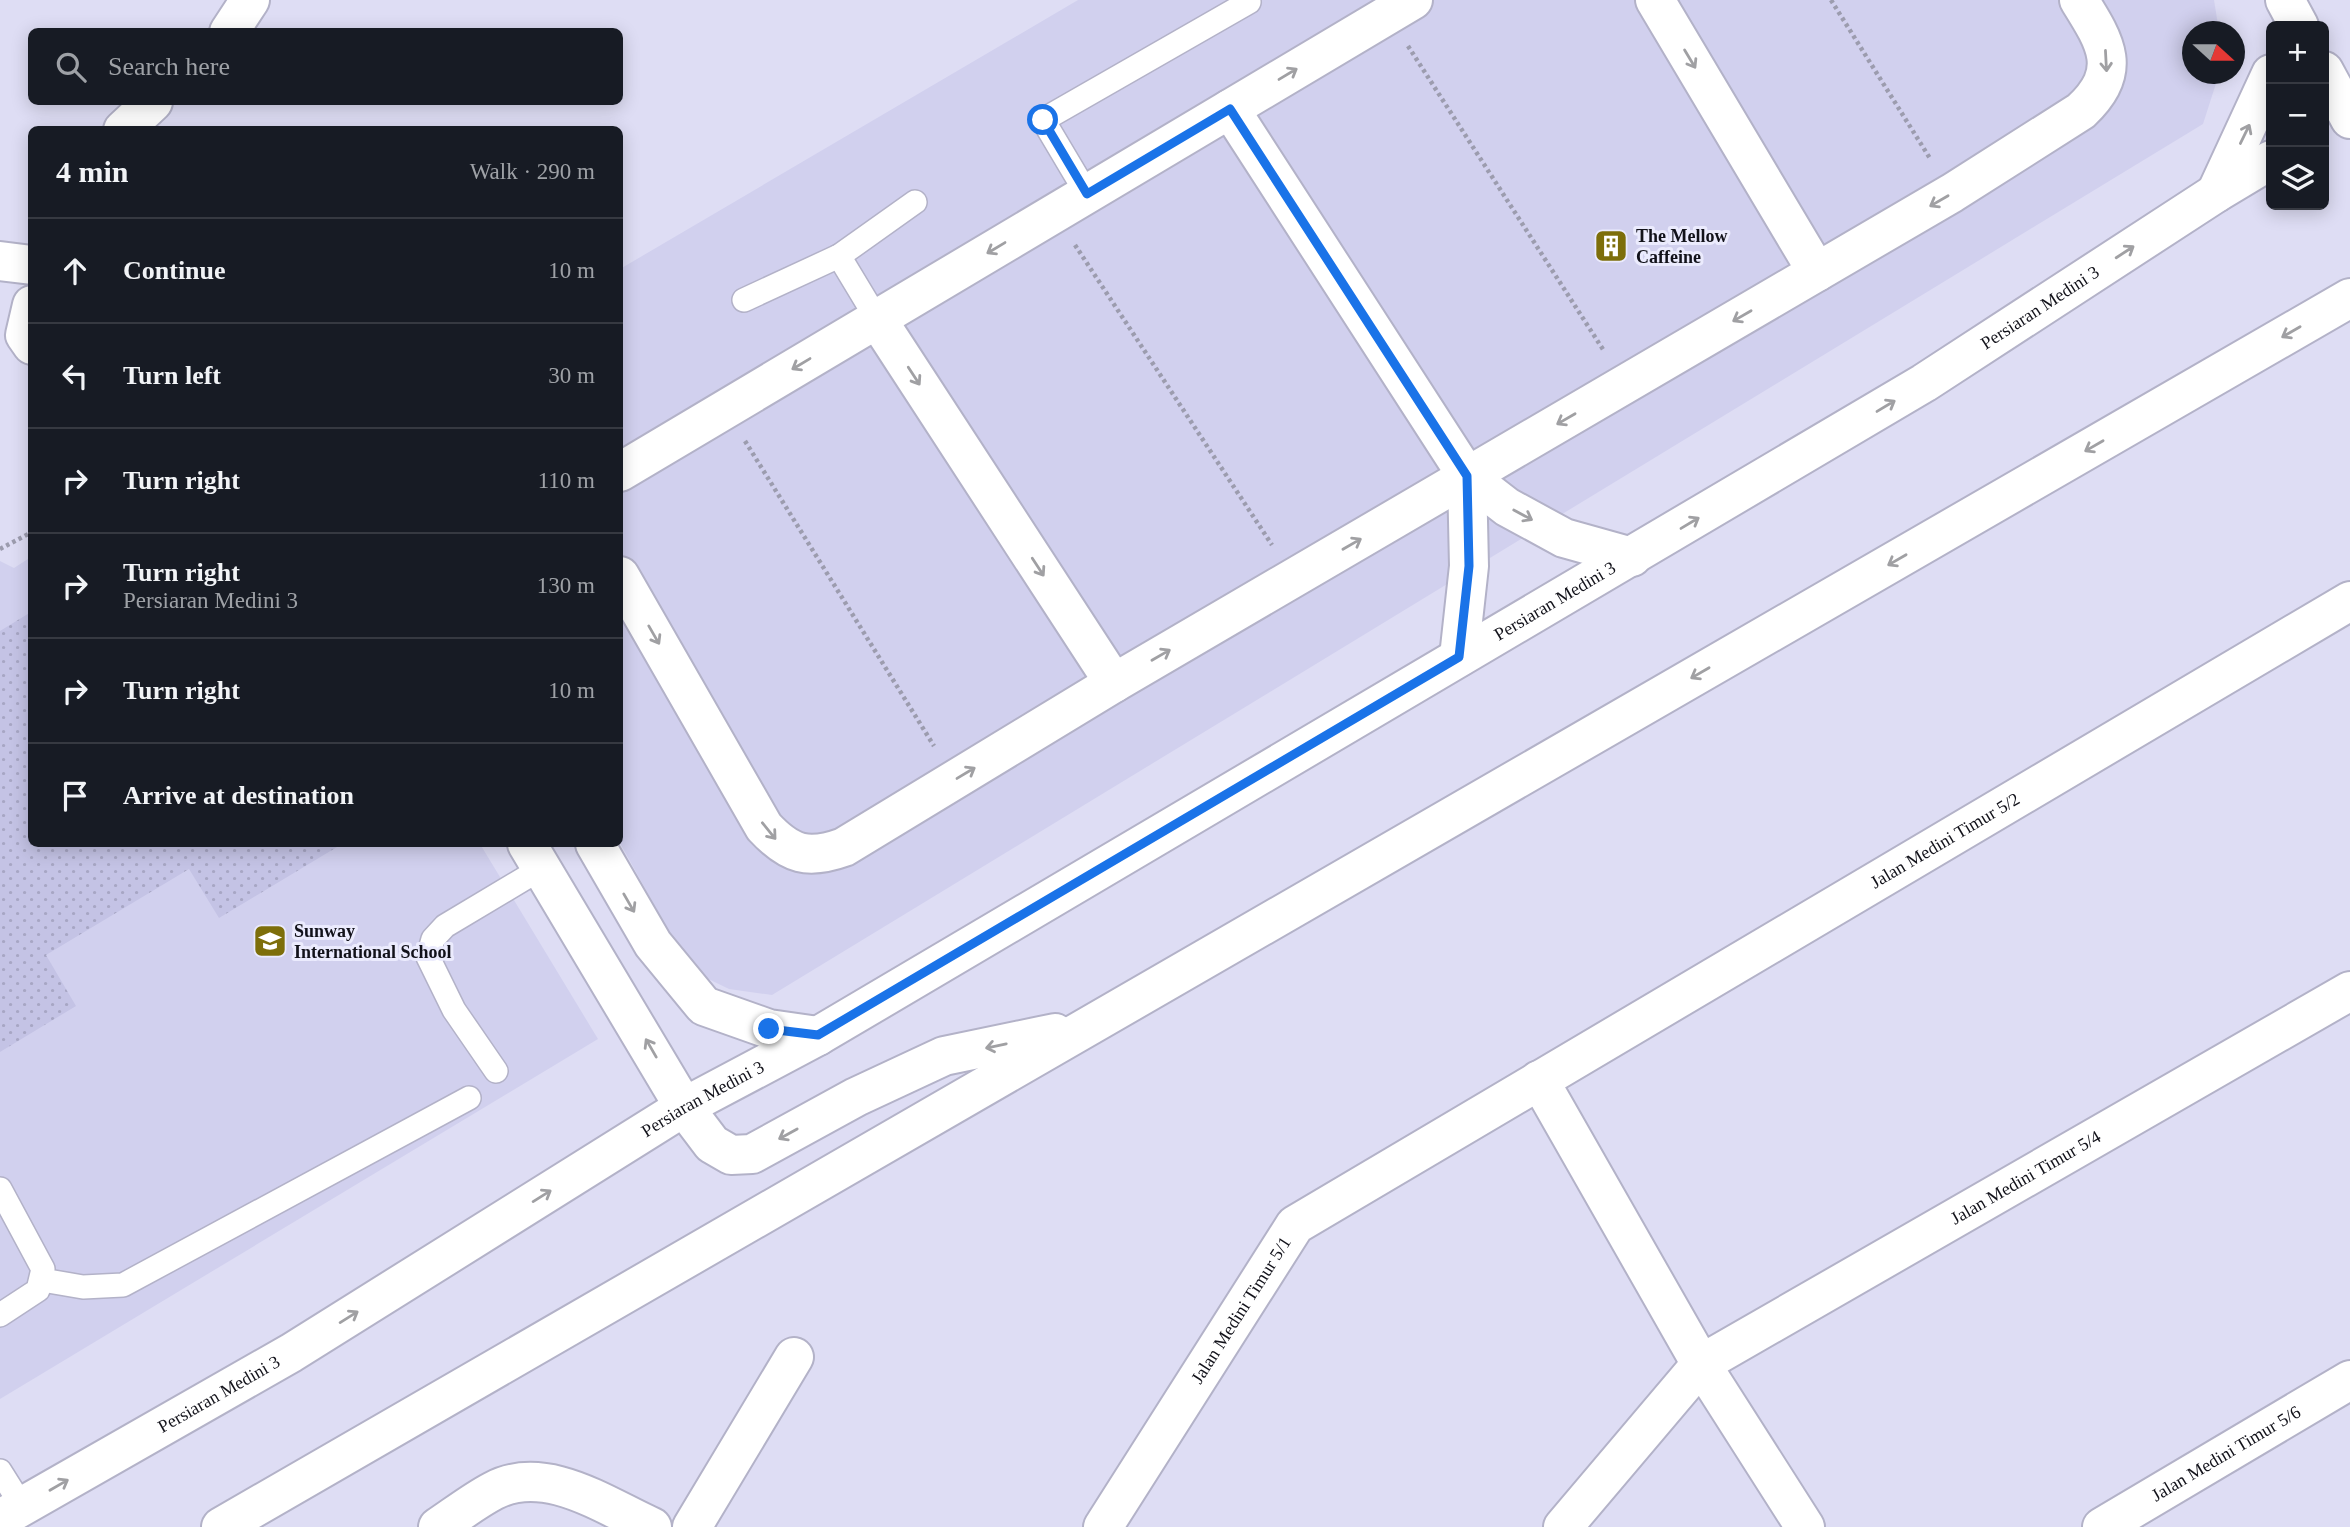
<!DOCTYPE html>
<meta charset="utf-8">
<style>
:root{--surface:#171b24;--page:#20242c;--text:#f1f3f6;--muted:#9ea1a6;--line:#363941}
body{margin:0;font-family:"Times New Roman",serif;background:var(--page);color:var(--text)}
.controls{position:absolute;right:21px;top:21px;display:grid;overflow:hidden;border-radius:10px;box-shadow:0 4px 18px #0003}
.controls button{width:63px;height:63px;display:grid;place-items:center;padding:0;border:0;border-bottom:2px solid var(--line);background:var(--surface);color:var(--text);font:35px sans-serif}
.compass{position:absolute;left:2182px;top:21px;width:63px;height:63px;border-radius:50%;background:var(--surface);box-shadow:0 4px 18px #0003;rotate:111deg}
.stop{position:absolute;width:21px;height:21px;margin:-16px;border:5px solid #1a73e8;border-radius:50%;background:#fff}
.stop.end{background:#1a73e8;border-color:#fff;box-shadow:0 2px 7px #0008}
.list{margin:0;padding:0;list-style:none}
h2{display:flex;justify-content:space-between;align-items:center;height:91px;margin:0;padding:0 28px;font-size:30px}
h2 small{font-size:23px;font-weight:400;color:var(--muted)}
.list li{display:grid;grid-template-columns:46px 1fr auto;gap:21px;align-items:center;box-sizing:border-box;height:105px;padding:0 28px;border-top:2px solid var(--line)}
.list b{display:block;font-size:26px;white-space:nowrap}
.list p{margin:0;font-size:23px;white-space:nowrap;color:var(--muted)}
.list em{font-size:23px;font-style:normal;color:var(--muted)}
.icon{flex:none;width:38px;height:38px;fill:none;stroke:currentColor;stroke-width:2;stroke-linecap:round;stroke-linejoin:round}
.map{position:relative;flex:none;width:2350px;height:1527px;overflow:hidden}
.search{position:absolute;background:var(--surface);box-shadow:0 4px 18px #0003;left:28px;top:28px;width:595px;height:77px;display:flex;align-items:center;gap:18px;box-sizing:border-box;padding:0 24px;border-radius:10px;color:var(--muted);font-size:26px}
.panel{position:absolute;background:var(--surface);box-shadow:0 4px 18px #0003;left:28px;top:126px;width:595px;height:721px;border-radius:10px}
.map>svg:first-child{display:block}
</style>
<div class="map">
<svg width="2350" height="1527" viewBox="0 0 2350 1527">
<defs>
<pattern id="grass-dots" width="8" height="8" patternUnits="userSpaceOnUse" patternTransform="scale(1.75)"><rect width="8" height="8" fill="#c4c3e5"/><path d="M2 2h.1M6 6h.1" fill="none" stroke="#a7a6c4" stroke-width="1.8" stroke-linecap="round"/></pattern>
</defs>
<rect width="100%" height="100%" fill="#deddf4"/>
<g fill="#d1d0ee">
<path d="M1078 0H2214L2219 31 2192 32V74H2219L2203 124 772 995 729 989 690 970 620 843V269Z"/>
<path d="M31 557 32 844H480L598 1039 0 1399V561L14 568Z"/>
</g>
<path fill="url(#grass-dots)" d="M31 612 32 844H342L219 918 189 869 46 955 76 1006 0 1052V631Z"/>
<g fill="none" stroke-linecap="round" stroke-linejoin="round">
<defs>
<g id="lane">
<path d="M1087 194 1043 120 1249 2"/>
<path d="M839 256 877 319"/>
<path d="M744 300 839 256 915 202"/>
<path d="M496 1071 454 1010 428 957 433 939 445 926 542 868"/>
<path d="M0 1189 43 1269 38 1290 0 1315"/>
<path d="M42 1280 83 1287 123 1285 469 1098"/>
<path d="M0 1471 22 1506"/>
</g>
<g id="street">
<path d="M1655 0 1817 272"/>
<path d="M229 32 250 0"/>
<path d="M1230 109 1467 476 1507 507 1564 538 1632 557"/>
<path d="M123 130 153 102"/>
<path d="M0 261 32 265"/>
<path d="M32 305 25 335 32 345"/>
<path d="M877 319 1114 683"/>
<path d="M620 472 1413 0"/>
<path d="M620 576 764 827C790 855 808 860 844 847L1114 683 1952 193 2081 111C2124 71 2106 43 2079 0"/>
<path d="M1459 657 1469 566 1467 476"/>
<path d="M527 844 684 1107"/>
<path d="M595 844 653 944 704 1006 769 1029 818 1036"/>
<path d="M1539 1080 1701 1364 1805 1527"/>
<path d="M438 1527C456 1515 474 1501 493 1491 545 1463 605 1506 652 1527"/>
<path d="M692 1527 794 1357"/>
<path id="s1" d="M1103 1527 1295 1225 2350 601"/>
<path id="s2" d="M1563 1527 1701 1364 2350 991"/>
<path id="s3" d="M2102 1527 2350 1380"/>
</g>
<g id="secondary">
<path d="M2285 0 2299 26"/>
<path d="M2324 71 2350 119"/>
<path d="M2216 193 2271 74"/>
<path d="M684 1107 712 1144 731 1155 752 1154 856 1097 944 1056 1055 1033"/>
<path id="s4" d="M0 1519 291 1353 684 1107 818 1036 1924 383 2216 193 2271 160"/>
<path d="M221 1527 2350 298"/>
</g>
</defs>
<use href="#lane" stroke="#b3b2c8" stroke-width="26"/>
<use href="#street" stroke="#b3b2c8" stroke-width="42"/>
<use href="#secondary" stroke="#b3b2c8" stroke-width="42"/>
<g stroke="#9c9cae" stroke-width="4.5" stroke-dasharray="3.5 3.5" stroke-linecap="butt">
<path d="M1831 0 1931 160"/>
<path d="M1408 46 1604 351"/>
<path d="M1075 245 1272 545"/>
<path d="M745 441 934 746"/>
<path d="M0 549 32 532"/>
</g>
<use href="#lane" stroke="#fff" stroke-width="23"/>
<use href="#street" stroke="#fff" stroke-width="38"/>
<use href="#secondary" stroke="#fff" stroke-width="38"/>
</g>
<defs><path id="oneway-shaft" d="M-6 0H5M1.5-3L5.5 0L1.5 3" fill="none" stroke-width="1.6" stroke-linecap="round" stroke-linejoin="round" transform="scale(1.75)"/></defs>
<g stroke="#a0a0a3">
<use href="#oneway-shaft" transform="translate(1690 59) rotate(59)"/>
<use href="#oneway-shaft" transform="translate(2106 61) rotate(87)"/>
<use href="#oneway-shaft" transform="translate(1288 74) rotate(-31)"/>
<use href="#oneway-shaft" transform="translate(2245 134) rotate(-64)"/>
<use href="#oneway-shaft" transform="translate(1939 201) rotate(150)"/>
<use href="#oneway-shaft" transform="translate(996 248) rotate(149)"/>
<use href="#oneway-shaft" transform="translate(2125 252) rotate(-33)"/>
<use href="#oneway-shaft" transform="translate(1742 316) rotate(150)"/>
<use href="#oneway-shaft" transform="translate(2291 332) rotate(150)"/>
<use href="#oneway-shaft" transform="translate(801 364) rotate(149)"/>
<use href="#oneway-shaft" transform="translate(914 376) rotate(57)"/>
<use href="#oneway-shaft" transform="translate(1886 406) rotate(-31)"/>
<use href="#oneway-shaft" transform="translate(1566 419) rotate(150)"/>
<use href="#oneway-shaft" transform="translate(2094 446) rotate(150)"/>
<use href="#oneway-shaft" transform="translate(1523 515) rotate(28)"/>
<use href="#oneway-shaft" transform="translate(1690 523) rotate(-31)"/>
<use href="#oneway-shaft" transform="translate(1352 544) rotate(-30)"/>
<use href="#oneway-shaft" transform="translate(1897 560) rotate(150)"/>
<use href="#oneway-shaft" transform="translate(1038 567) rotate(57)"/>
<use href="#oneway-shaft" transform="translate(654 635) rotate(60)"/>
<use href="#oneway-shaft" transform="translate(1161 655) rotate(-30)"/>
<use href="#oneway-shaft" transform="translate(1700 673) rotate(150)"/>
<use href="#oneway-shaft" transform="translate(966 773) rotate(-31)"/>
<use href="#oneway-shaft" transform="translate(769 831) rotate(51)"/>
<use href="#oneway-shaft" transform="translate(629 903) rotate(60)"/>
<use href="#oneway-shaft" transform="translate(996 1046) rotate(168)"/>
<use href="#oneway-shaft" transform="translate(651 1048) rotate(-120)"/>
<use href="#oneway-shaft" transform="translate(788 1134) rotate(151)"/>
<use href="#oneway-shaft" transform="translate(542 1196) rotate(-32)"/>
<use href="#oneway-shaft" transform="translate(349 1317) rotate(-32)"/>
<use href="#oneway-shaft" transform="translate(59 1485) rotate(-30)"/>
</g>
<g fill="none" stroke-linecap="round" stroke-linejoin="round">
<path stroke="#1a73e8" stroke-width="9" d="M769 1029 818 1035 1459 657 1469 566 1467 476 1230 109 1087 194 1043 120"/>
</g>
<defs>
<symbol id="building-square" viewBox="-11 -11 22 22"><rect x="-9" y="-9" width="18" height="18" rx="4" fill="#7d6e0a" stroke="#ebebfd"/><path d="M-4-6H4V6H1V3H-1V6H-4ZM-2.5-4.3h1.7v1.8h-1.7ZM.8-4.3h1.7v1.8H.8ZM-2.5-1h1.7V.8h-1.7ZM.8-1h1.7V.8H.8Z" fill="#fff"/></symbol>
<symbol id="school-square" viewBox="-11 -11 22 22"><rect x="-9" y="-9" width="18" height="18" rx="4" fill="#7d6e0a" stroke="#ebebfd"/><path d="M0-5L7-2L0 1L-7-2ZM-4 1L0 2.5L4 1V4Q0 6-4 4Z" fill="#fff"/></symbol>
</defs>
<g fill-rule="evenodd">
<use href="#building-square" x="1592" y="227" width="38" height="38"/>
<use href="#school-square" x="251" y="922" width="38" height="38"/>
</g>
<g text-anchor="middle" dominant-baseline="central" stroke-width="6" stroke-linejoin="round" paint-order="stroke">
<g font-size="18" font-weight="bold" fill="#12121a" stroke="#ebebfd" text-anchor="start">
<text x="1636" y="236">The Mellow<tspan x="1636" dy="21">Caffeine</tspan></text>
<text x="294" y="931">Sunway<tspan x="294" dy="21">International School</tspan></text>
</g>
<g font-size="18" fill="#12121a" stroke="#ebebfd">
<text stroke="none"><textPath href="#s4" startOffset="2373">Persiaran Medini 3</textPath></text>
<text stroke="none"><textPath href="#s4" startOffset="1806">Persiaran Medini 3</textPath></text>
<text stroke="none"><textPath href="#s1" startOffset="1113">Jalan Medini Timur 5/2</textPath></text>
<text stroke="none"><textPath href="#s4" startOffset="819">Persiaran Medini 3</textPath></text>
<text stroke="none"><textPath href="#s2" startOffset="588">Jalan Medini Timur 5/4</textPath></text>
<text stroke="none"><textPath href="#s1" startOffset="257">Jalan Medini Timur 5/1</textPath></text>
<text stroke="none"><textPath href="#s4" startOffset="252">Persiaran Medini 3</textPath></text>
<text stroke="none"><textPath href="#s3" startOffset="144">Jalan Medini Timur 5/6</textPath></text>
</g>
</g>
</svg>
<div class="controls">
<button>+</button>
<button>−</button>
<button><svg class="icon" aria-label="layers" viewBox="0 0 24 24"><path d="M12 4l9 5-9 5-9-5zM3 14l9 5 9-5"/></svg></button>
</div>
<svg class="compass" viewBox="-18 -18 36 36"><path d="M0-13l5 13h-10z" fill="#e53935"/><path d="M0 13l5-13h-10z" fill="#9ea1a6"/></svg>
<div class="stop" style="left:1043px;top:120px"></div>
<div class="stop end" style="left:769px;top:1029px"></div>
<div class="search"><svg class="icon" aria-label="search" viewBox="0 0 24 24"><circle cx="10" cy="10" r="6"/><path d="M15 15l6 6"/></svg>Search here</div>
<section class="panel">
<h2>4 min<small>Walk · 290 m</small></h2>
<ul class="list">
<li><svg class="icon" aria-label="ahead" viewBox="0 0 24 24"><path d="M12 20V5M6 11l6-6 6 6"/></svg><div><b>Continue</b></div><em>10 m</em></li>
<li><svg class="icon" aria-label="left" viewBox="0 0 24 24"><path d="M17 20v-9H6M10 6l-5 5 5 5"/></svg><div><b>Turn left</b></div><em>30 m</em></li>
<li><svg class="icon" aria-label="right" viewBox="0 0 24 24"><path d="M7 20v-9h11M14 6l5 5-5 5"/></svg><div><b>Turn right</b></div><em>110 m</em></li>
<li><svg class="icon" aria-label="right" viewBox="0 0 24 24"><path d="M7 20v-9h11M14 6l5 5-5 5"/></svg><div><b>Turn right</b><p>Persiaran Medini 3</p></div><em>130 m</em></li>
<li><svg class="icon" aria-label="right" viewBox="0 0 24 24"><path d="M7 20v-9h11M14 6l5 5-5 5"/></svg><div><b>Turn right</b></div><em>10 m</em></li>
<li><svg class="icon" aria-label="arrive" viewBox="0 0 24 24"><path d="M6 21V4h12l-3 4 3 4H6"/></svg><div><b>Arrive at destination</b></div></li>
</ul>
</section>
</div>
